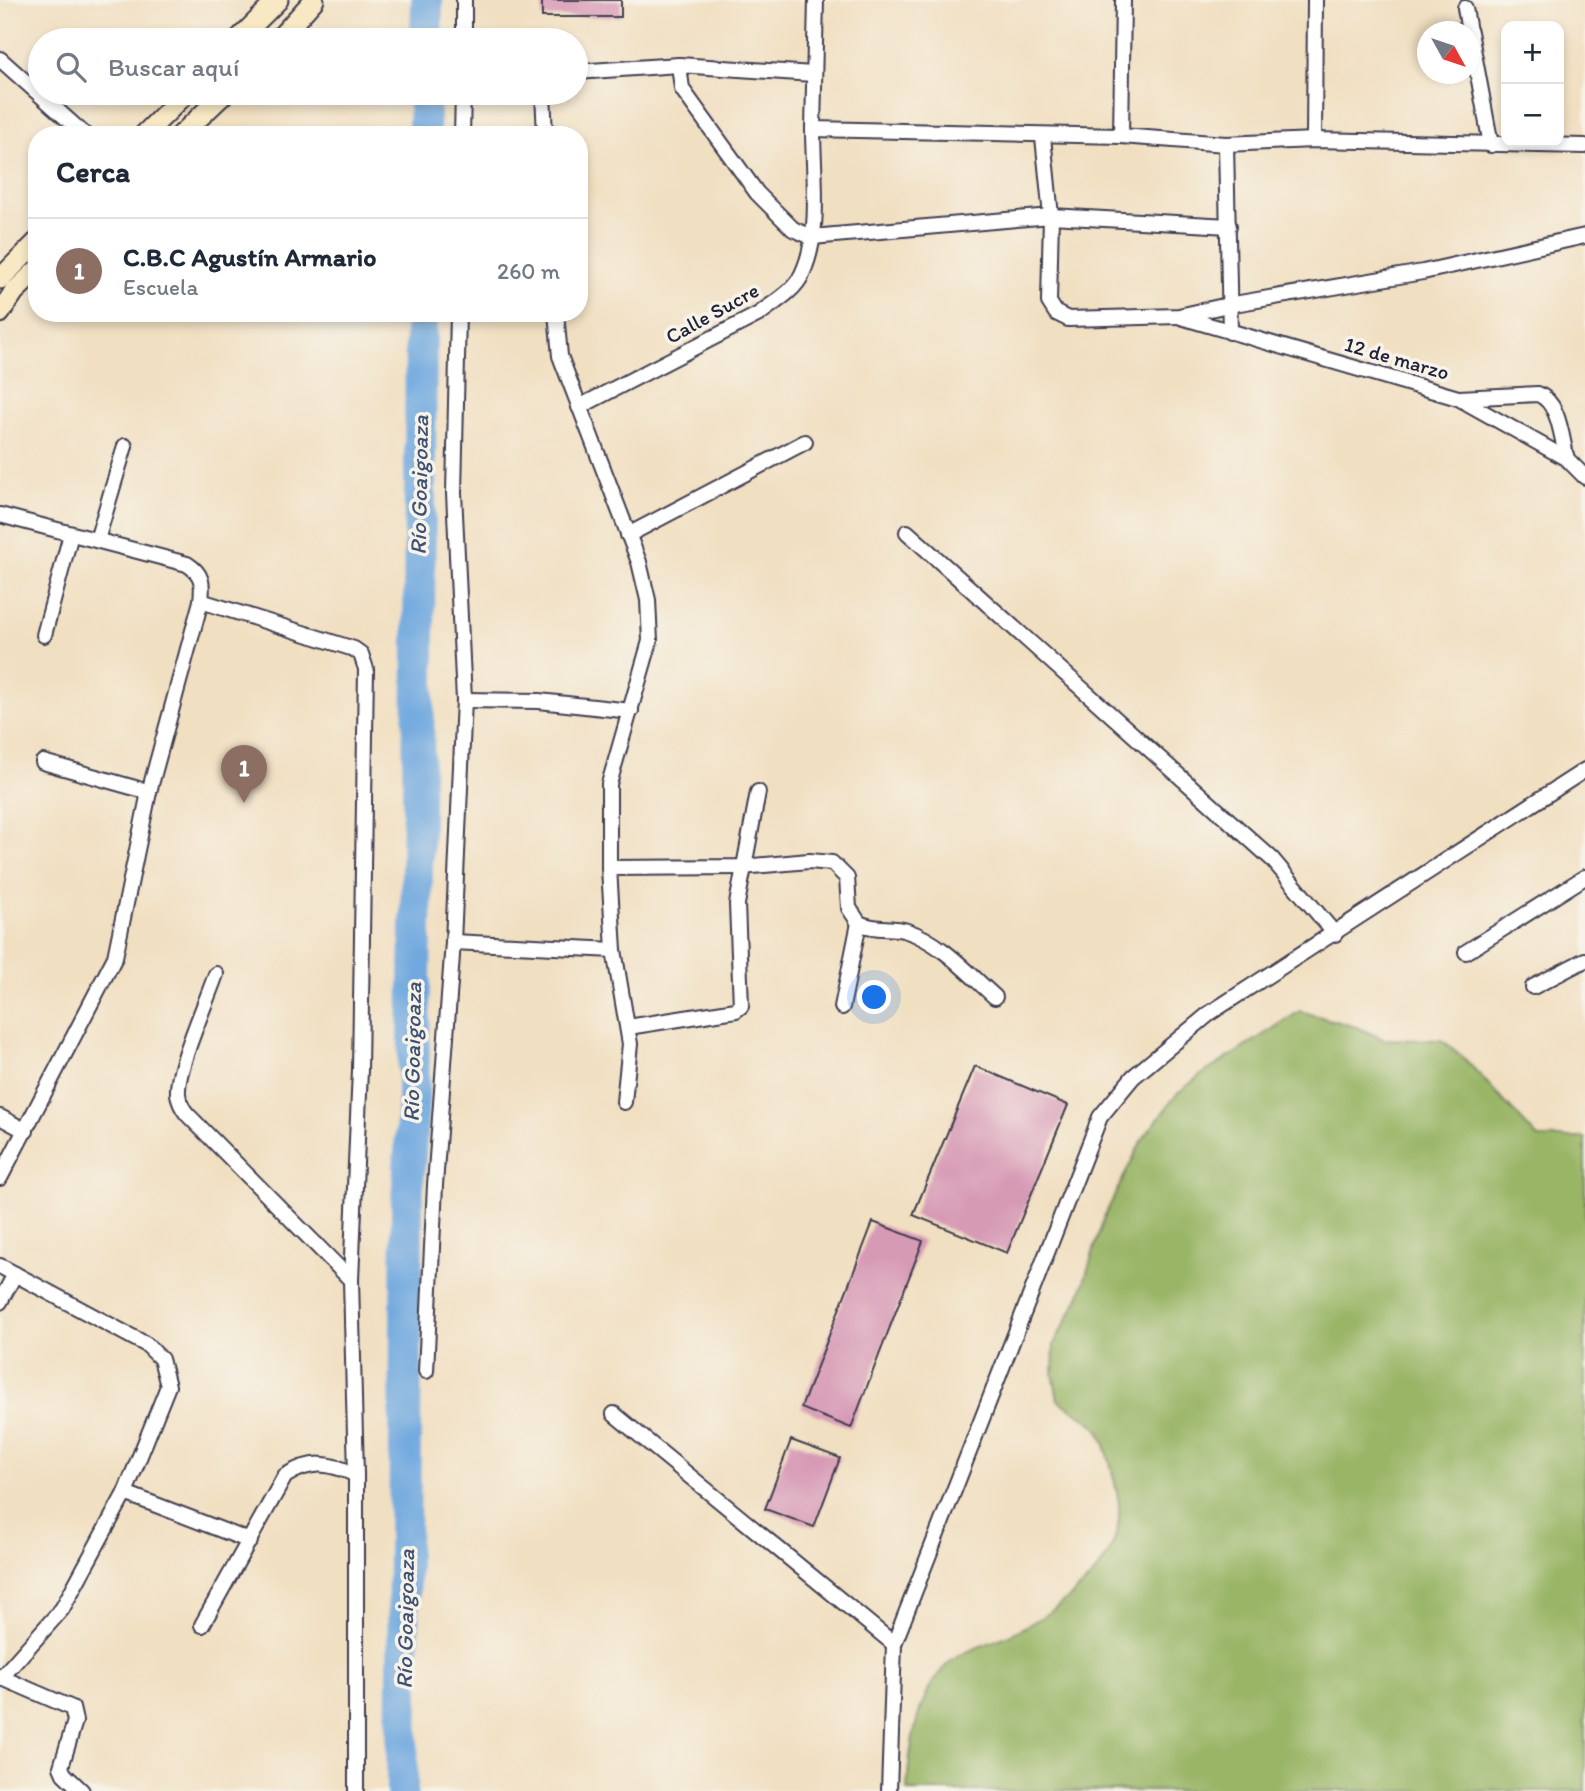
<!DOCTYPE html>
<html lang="es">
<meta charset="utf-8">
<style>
:root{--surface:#fff;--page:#f2f2f3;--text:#1f2937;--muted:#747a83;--line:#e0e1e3;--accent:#ea580c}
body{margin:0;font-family:Itim,sans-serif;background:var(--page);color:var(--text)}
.controls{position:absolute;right:21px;top:21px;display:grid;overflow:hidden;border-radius:14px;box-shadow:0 4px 10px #0003}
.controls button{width:63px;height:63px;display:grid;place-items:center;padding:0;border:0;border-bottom:2px solid var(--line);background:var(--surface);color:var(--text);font:35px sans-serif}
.compass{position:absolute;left:1417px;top:21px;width:63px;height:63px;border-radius:50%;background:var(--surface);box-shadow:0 4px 10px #0003;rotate:130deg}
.you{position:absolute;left:875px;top:998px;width:24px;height:24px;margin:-18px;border:5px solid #fff;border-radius:50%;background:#1a73e8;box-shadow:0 0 0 10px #1a73e833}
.badge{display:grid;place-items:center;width:46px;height:46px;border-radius:50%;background:var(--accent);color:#fff;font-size:23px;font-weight:700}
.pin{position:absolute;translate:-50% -58px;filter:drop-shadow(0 2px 4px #0008)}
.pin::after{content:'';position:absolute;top:37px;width:24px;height:21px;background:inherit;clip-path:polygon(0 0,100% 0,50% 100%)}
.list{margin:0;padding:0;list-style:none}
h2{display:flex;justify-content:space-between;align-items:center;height:91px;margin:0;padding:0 28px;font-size:30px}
h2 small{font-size:23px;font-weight:400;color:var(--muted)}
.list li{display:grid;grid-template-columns:46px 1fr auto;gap:21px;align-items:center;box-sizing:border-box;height:105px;padding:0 28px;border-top:2px solid var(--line)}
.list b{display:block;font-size:26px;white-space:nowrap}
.list p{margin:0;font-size:23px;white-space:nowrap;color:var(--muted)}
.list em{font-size:23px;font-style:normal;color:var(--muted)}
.icon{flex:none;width:38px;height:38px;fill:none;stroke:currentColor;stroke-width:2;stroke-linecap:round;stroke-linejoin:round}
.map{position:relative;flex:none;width:1585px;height:1791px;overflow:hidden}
.search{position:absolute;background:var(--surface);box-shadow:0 4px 10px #0003;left:28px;top:28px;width:560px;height:77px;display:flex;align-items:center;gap:18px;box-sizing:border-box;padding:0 24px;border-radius:38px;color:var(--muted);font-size:26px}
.panel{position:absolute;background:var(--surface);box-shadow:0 4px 10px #0003;left:28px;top:126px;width:560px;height:196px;border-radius:28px}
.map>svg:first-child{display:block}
</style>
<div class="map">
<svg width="1585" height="1791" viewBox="0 0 1585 1791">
<rect width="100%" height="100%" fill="#f7f3e8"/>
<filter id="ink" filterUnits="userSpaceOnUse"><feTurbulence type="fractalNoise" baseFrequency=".0143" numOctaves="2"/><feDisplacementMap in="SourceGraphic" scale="14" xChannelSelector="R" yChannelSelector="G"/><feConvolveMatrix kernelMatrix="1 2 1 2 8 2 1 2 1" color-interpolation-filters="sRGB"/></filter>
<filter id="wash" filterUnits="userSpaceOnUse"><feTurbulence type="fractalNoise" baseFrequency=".00686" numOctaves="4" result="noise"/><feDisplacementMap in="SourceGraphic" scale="28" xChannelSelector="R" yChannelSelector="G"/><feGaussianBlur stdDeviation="1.57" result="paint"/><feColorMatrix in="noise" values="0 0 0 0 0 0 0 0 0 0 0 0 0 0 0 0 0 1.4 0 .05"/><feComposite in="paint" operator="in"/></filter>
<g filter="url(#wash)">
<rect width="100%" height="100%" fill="#f1dfc1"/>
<path fill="#99b566" stroke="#5e6c50" stroke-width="2" d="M1300 1011 1356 1027 1383 1039 1442 1040 1463 1057 1538 1138H1585V1791H907C909 1752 915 1702 942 1670 962 1647 995 1644 1021 1629 1073 1601 1134 1555 1116 1488 1113 1475 1105 1436 1097 1428 1087 1417 1070 1409 1058 1400L1053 1373 1054 1344 1080 1295 1104 1217 1142 1140 1177 1094 1198 1077Z"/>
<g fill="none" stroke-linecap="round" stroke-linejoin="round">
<g stroke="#70a8df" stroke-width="32">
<path d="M426 40 427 0"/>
<path d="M424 135 425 93"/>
<path d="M402 1791 407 1205 413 1098 418 808 421 313"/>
</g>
</g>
<g id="blocks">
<g fill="#d79ab5">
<rect x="542" y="0" width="79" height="17"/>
<path d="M975 1066 1068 1105 1007 1253 913 1215Z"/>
<path d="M873 1222 923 1241 851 1428 801 1408Z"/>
<path d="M791 1440 840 1458 814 1527 765 1509Z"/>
</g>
</g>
</g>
<g filter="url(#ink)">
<use href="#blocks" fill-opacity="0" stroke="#413e4f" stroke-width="2"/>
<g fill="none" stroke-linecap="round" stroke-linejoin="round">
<defs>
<g id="street">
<path d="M816 0 813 129 1121 136 1226 144 1314 140 1585 146"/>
<path d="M1465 8 1469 32"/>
<path d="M1470 32 1491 145"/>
<path d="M464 40V0"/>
<path d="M0 59 85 135"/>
<path d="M679 65 682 89 757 193 793 229 812 237 1051 216 1229 226"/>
<path d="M576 72 679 65 813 74"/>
<path d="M543 93 545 135"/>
<path d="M462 135 463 93"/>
<path d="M1121 136 1123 0"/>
<path d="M1043 137 1051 216 1049 302 1056 313 1068 319 1179 316 1228 305 1423 272 1585 236"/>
<path d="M1314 140 1315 0"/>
<path d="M1226 144 1230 332"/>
<path d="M556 313 560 356 639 562 648 600 650 641 609 784V868L614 950 630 1044 624 1102"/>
<path d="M1181 317 1458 398 1567 459 1585 477"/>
<path d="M1459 398 1538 394C1560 403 1561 437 1567 459"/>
<path d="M579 407 759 314C773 303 795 291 802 274 822 232 813 175 813 129"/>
<path d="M0 515 187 564C203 574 203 584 201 601L149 792 115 957 0 1178"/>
<path d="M907 532 1272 859 1335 934"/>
<path d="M628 535 805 442"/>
<path d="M97 540 125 446"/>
<path d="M201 601 354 649 361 654 366 669 360 1070 351 1280 356 1475V1791"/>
<path d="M44 635 71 534"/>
<path d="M464 700 539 701 631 711"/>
<path d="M43 762 149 792"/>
<path d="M609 868 742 867 809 861 832 863 847 878 849 908 859 923C874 931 892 926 907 931 941 942 969 974 995 997"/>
<path d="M453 942 614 950"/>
<path d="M1466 952 1585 877"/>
<path d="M216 974C207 1001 176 1069 178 1094 179 1102 182 1108 187 1114L351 1280"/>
<path d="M1533 987 1585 960"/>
<path d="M842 1007 859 923"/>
<path d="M628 1027 736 1010 741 1006 737 904 758 792"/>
<path d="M0 1117 26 1131"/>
<path d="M0 1266 147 1345 161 1359 168 1386 125 1493 62 1609 0 1679"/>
<path d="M0 1302 15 1274"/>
<path d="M426 1371 435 1185 453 942 464 700 454 493 458 313"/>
<path d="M614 1414 894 1644"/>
<path d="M125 1493 250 1541"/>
<path d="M202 1625 285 1476C311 1460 329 1462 356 1475"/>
<path d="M0 1677 72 1708 75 1721 61 1767 64 1774 82 1791"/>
<path d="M889 1791 894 1644 1100 1117 1133 1077 1210 1013 1585 770"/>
</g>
<g id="secondary">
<path d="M238 40 278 0"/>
<path d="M278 40 314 0"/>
<path d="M144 135 186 93"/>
<path d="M181 135 225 93"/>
<path d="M0 279 37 242"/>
<path d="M0 313 14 292 37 270"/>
</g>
</defs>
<use href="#street" stroke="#413e4f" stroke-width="18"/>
<use href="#secondary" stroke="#413e4f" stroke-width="23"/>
<use href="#street" stroke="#fff" stroke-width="14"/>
<use href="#secondary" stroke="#f8e8c3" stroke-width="19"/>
</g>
</g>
<g text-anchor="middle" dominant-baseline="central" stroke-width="7" stroke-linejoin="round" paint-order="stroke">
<g font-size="21" fill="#22223b" stroke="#f7f3e8">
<text transform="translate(712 313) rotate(-29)">Calle Sucre</text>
<text transform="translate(1397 358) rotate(16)">12 de marzo</text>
</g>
<g font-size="23" font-style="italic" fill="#3d5174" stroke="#f7f3e8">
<text transform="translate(419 485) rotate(-89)">Río Goaigoaza</text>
<text transform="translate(412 1052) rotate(-89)">Río Goaigoaza</text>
<text transform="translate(405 1619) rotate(-89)">Río Goaigoaza</text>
</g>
</g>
</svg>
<div class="controls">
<button>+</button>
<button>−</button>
</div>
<svg class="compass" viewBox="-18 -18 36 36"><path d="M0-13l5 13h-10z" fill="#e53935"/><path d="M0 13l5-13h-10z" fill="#747a83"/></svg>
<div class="you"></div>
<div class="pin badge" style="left:244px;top:803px;background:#8d6e63">1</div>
<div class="search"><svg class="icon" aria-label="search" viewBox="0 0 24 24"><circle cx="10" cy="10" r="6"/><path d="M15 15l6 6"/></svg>Buscar aquí</div>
<section class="panel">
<h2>Cerca<small></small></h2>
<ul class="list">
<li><span class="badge" style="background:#8d6e63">1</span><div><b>C.B.C Agustín Armario</b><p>Escuela</p></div><em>260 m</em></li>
</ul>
</section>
</div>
